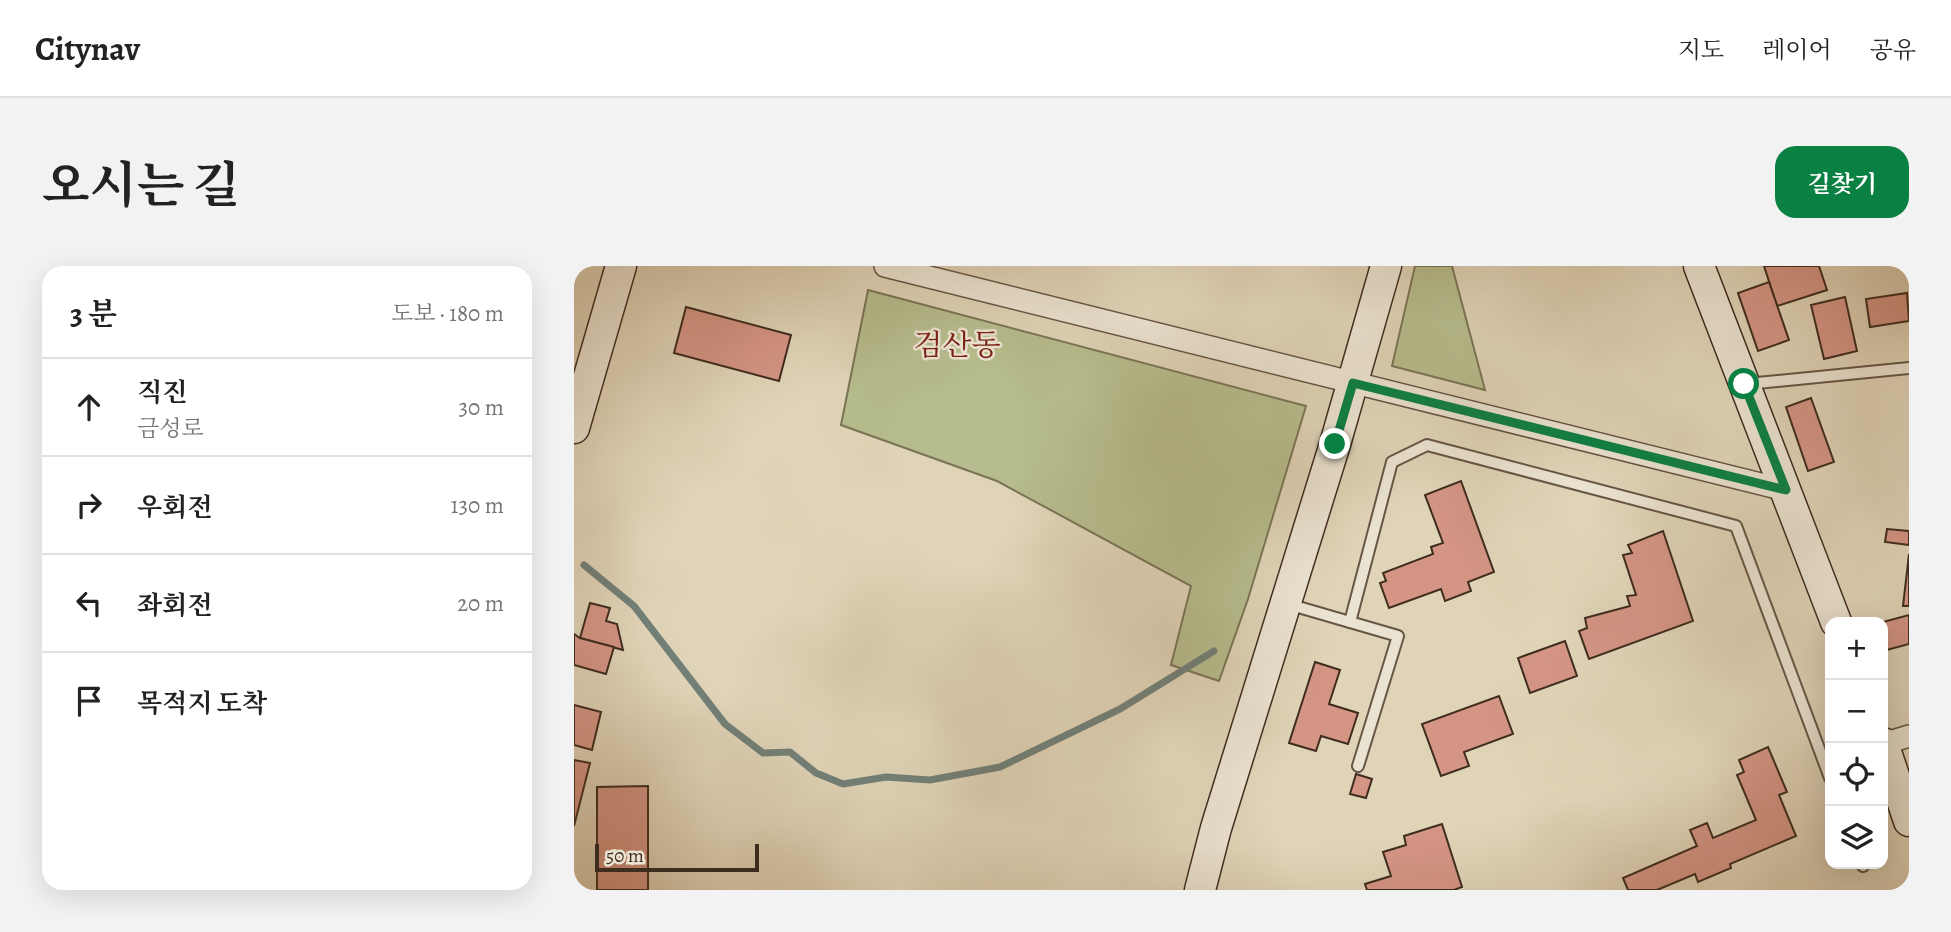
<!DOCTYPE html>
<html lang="ko">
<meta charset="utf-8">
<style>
:root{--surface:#fff;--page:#f2f2f2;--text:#222;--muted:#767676;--line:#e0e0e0;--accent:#0b8043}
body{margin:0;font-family:Alegreya,"Noto Serif KR",serif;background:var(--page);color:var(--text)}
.controls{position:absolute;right:21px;bottom:21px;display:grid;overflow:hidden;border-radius:14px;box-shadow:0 7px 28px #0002}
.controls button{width:63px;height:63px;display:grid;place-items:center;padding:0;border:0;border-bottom:2px solid var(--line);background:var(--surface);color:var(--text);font:35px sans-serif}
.scale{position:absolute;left:21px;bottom:18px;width:164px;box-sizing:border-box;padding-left:7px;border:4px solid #3e2c1f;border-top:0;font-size:19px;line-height:24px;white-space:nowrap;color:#3e2c1f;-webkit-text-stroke:5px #ebe3d1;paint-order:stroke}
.stop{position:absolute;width:21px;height:21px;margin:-16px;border:5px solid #0b8043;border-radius:50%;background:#fff}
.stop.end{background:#0b8043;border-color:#fff;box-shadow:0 2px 7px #0008}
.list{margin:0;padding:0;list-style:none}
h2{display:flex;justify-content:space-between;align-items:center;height:91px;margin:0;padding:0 28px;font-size:30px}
h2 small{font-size:23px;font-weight:400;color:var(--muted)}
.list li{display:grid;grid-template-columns:46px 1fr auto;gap:21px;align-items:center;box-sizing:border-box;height:98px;padding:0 28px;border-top:2px solid var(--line)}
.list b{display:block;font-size:26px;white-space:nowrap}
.list p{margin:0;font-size:23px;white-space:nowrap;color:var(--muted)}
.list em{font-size:23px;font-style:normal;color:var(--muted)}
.icon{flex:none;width:38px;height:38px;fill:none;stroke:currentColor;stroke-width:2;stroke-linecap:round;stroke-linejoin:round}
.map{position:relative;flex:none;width:1335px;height:624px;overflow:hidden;border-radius:21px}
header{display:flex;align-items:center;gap:42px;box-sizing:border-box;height:98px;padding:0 35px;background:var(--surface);border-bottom:2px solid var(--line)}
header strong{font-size:33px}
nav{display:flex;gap:38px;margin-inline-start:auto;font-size:24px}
.intro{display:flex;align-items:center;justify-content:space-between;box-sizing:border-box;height:168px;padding:0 42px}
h1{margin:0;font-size:49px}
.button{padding:18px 32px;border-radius:21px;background:var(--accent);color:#fff;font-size:24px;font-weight:700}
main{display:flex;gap:42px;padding:0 42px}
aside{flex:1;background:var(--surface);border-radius:21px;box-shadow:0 7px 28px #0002}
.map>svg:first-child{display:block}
</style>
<header>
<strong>Citynav</strong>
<nav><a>지도</a><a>레이어</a><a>공유</a></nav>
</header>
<div class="intro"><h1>오시는 길</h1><a class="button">길찾기</a></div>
<main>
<aside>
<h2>3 분<small>도보 · 180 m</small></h2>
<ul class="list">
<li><svg class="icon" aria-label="ahead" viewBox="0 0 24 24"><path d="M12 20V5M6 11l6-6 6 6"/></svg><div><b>직진</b><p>금성로</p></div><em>30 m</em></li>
<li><svg class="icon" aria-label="right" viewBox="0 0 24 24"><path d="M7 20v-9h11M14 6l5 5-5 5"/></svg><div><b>우회전</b></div><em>130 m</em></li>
<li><svg class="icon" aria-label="left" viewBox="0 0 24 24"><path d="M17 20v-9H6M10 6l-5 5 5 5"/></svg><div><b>좌회전</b></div><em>20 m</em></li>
<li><svg class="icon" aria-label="arrive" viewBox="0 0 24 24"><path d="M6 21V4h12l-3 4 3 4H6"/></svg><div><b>목적지 도착</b></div></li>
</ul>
</aside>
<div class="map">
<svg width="1335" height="624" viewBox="0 0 1335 624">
<rect width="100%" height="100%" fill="#e0d4b8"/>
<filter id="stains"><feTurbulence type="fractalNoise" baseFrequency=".00286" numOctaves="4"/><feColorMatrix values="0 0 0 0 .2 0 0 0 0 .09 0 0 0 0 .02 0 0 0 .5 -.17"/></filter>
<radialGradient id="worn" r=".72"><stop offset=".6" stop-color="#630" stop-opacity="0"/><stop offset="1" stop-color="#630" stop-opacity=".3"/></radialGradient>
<g fill="#b6bc8d" stroke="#7a7456" stroke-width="2">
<path d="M841 0H878L911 124 818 100Z"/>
<path d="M294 24 732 140 674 333 645 415 597 399 617 320 423 215 267 159Z"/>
</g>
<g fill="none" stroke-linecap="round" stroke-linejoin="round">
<path stroke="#728078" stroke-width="7" d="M10 299 60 340 151 458 189 487 216 486 242 507 269 518 312 511 356 514 426 501 546 443 640 385"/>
</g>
<g fill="#d49585" stroke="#3e2c1f" stroke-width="2">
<path d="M1190 0H1245L1253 24 1203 40Z"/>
<path d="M1195 16 1215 74 1184 85 1164 27Z"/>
<path d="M1333 27 1335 55 1296 61 1292 33Z"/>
<path d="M1271 31 1283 85 1250 93 1237 39Z"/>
<path d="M112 41 217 69 205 115 100 87Z"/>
<path d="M1237 132 1260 196 1234 205 1212 141Z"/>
<path d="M887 215 920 306 894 316 897 325 871 335 867 323 815 342 806 317 812 315 809 307 859 288 857 281 869 277 851 229Z"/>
<path d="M1313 263 1335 265V279L1311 276Z"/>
<path d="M1089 265 1119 355 1015 393 1005 365 1013 362 1011 352 1056 340 1053 330 1062 329 1049 289 1058 287 1054 279Z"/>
<path d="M1335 288V340H1329Z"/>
<path d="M16 337 36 342 32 355 43 358 49 384 6 372Z"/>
<path d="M1335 349V378L1309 385V356Z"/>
<path d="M0 368 6 372 40 381 32 408 0 399Z"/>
<path d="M991 375 1003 410 956 427 944 392Z"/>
<path d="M741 396 766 404 755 438 784 447 774 478 747 470 742 485 715 477Z"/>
<path d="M925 430 939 468 890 486 895 500 867 510 848 458Z"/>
<path d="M0 439 27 446 18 484 0 479Z"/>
<path d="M1194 481 1213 526 1205 529 1222 570 1156 598 1157 602 1124 616 1121 608 1083 624H1054L1049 612 1123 580 1116 564 1133 557 1139 572 1182 554 1163 509 1170 506 1165 494Z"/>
<path d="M0 494 16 497 0 560Z"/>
<path d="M782 508 798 513 792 532 776 528Z"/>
<path d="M74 520V624H23V521Z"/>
<path d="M868 558 888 621 880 624H793L791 618 817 610 809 586 832 579 830 570Z"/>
</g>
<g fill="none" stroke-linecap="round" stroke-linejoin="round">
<defs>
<g id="lane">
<path d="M1173 118 1335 102"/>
<path d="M714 338 824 370 784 500"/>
<path d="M776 356 818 196 853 179 1162 260 1256 512"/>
<path d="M1288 598 1289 600"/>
</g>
<g id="street">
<path d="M311 0 1211 224"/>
<path d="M1309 478 1335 470"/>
</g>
<g id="secondary">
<path d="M1125 0 1262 356"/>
<path d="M0 162 47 0"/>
<path d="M1309 477 1335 555"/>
<path d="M626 624 642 562 761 178 812 0"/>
</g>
</defs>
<use href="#lane" stroke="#665645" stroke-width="14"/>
<use href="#street" stroke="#665645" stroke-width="24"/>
<use href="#secondary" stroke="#3e2c1f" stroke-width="33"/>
<use href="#lane" stroke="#ebe3d1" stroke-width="10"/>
<use href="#street" stroke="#ebe3d1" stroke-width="21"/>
<use href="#secondary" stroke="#ebe3d1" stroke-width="30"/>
</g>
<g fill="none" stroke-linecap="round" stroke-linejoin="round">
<path stroke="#0b8043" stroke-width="9" d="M761 178 779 117 1212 224 1170 118"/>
</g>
<g text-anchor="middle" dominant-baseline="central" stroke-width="5" stroke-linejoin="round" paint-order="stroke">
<g font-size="30" fill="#7a1f14" stroke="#ebe3d1">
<text x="383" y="79">검산동</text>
</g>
</g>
<rect width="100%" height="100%" filter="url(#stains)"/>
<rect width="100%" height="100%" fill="url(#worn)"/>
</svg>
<div class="controls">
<button>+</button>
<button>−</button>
<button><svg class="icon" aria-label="locate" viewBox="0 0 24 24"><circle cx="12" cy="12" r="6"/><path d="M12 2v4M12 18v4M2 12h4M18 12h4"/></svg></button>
<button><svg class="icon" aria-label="layers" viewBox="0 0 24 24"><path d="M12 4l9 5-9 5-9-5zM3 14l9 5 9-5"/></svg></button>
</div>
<div class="scale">50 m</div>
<div class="stop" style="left:1170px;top:118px"></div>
<div class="stop end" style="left:761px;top:178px"></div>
</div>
</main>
